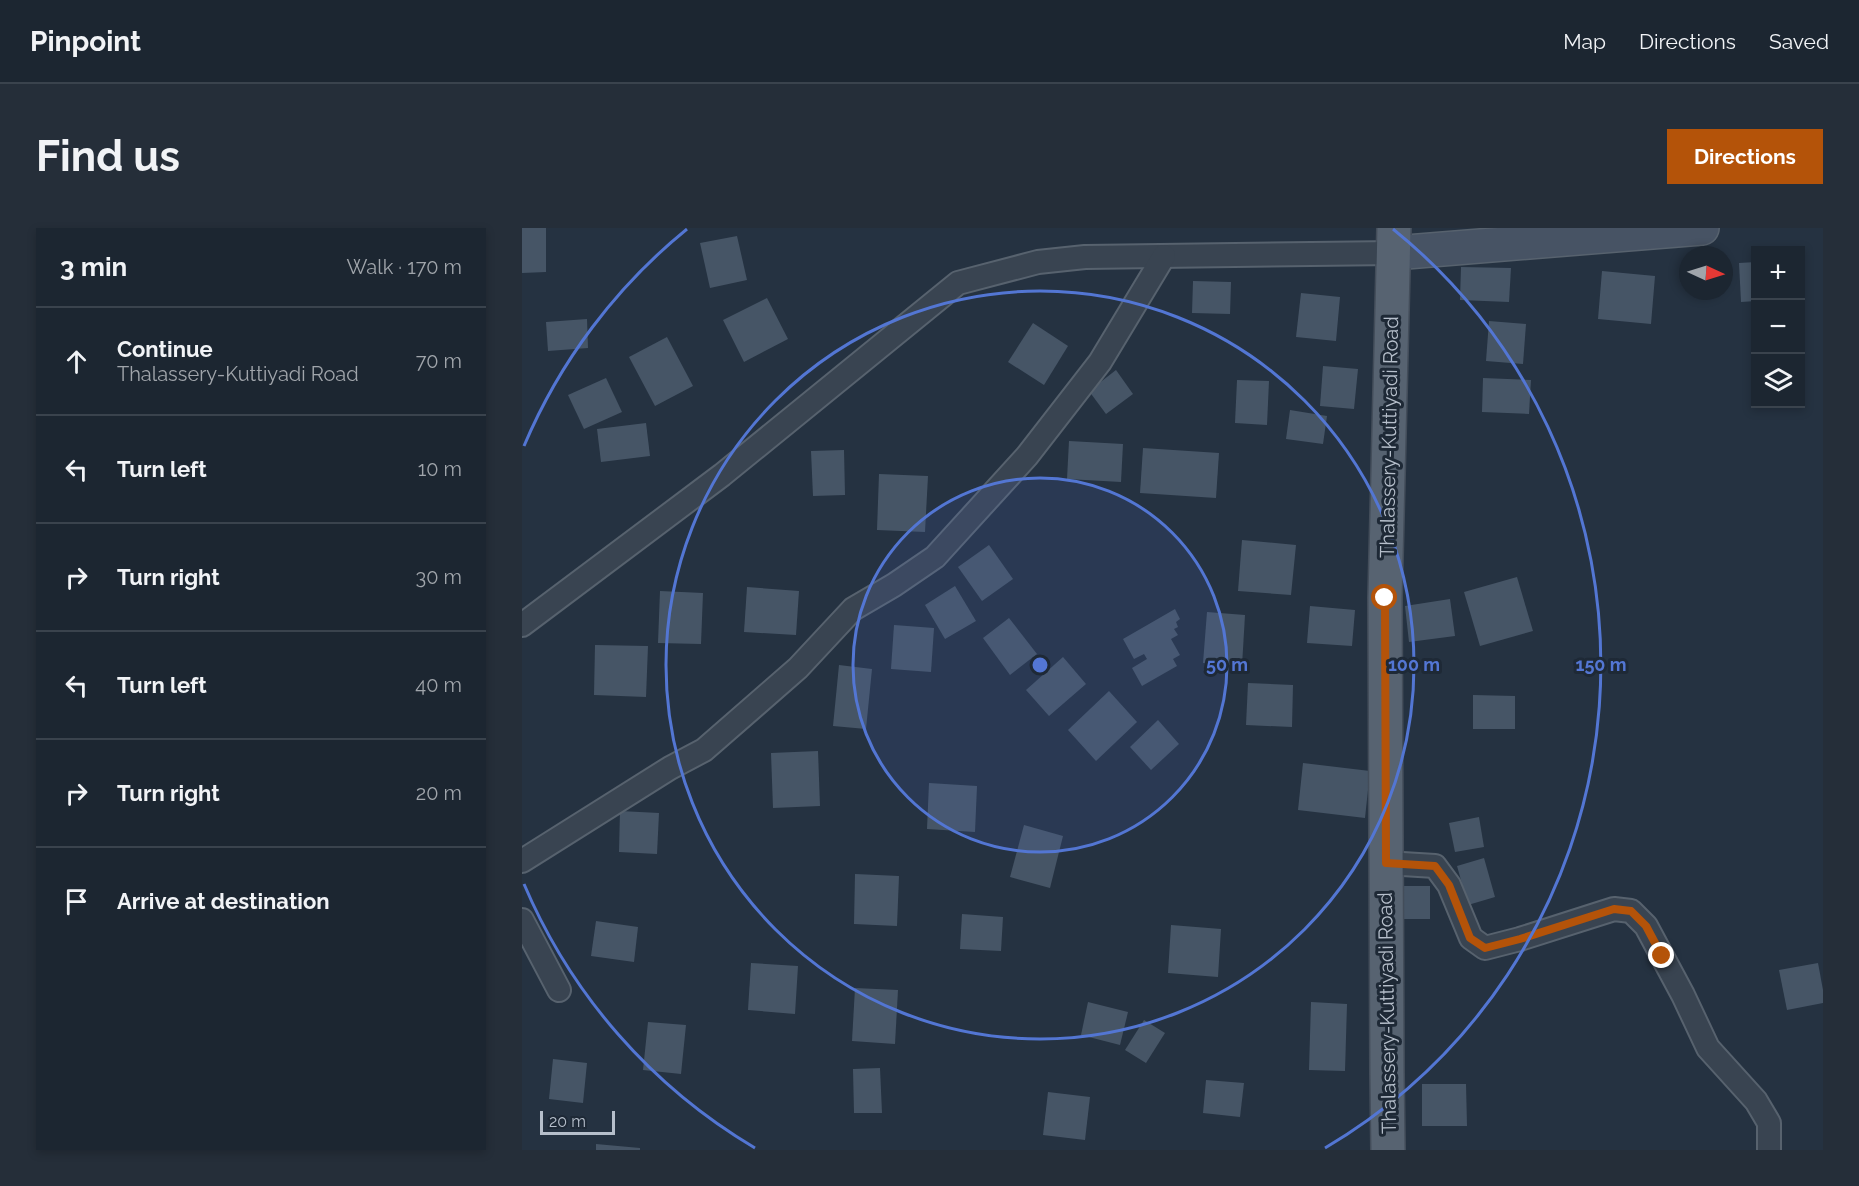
<!DOCTYPE html>
<meta charset="utf-8">
<style>
:root{--surface:#1c2631;--page:#252e39;--text:#f1f3f6;--muted:#a0a5ab;--line:#3a434d;--accent:#b45309}
body{margin:0;font-family:Raleway,sans-serif;background:var(--page);color:var(--text)}
.controls{position:absolute;right:18px;top:18px;display:grid;overflow:hidden;border-radius:0px;box-shadow:0 3px 9px #0003}
.controls button{width:54px;height:54px;display:grid;place-items:center;padding:0;border:0;border-bottom:2px solid var(--line);background:var(--surface);color:var(--text);font:30px sans-serif}
.compass{position:absolute;left:1157px;top:18px;width:54px;height:54px;border-radius:50%;background:var(--surface);box-shadow:0 3px 9px #0003;rotate:94deg}
.scale{position:absolute;left:18px;bottom:15px;width:75px;box-sizing:border-box;padding-left:6px;border:3px solid #b6bfcb;border-top:0;font-size:16px;line-height:21px;white-space:nowrap;color:#b6bfcb;-webkit-text-stroke:4px #1e2936;paint-order:stroke}
.stop{position:absolute;width:18px;height:18px;margin:-14px;border:4px solid #b45309;border-radius:50%;background:#fff}
.stop.end{background:#b45309;border-color:#fff;box-shadow:0 2px 6px #0008}
.list{margin:0;padding:0;list-style:none}
h2{display:flex;justify-content:space-between;align-items:center;height:78px;margin:0;padding:0 24px;font-size:26px}
h2 small{font-size:20px;font-weight:400;color:var(--muted)}
.list li{display:grid;grid-template-columns:39px 1fr auto;gap:18px;align-items:center;box-sizing:border-box;height:108px;padding:0 24px;border-top:2px solid var(--line)}
.list b{display:block;font-size:22px;white-space:nowrap}
.list p{margin:0;font-size:20px;white-space:nowrap;color:var(--muted)}
.list em{font-size:20px;font-style:normal;color:var(--muted)}
.icon{flex:none;width:33px;height:33px;fill:none;stroke:currentColor;stroke-width:2;stroke-linecap:round;stroke-linejoin:round}
.map{position:relative;flex:none;width:1301px;height:922px;overflow:hidden;border-radius:0px}
header{display:flex;align-items:center;gap:36px;box-sizing:border-box;height:84px;padding:0 30px;background:var(--surface);border-bottom:2px solid var(--line)}
header strong{font-size:28px}
nav{display:flex;gap:33px;margin-inline-start:auto;font-size:21px}
.intro{display:flex;align-items:center;justify-content:space-between;box-sizing:border-box;height:144px;padding:0 36px}
h1{margin:0;font-size:42px}
.button{padding:15px 27px;border-radius:0px;background:var(--accent);color:#fff;font-size:21px;font-weight:700}
main{display:flex;gap:36px;padding:0 36px}
aside{flex:1;background:var(--surface);border-radius:0px;box-shadow:0 3px 9px #0003}
.map>svg:first-child{display:block}
</style>
<header>
<strong>Pinpoint</strong>
<nav><a>Map</a><a>Directions</a><a>Saved</a></nav>
</header>
<div class="intro"><h1>Find us</h1><a class="button">Directions</a></div>
<main>
<aside>
<h2>3 min<small>Walk · 170 m</small></h2>
<ul class="list">
<li><svg class="icon" aria-label="ahead" viewBox="0 0 24 24"><path d="M12 20V5M6 11l6-6 6 6"/></svg><div><b>Continue</b><p>Thalassery-Kuttiyadi Road</p></div><em>70 m</em></li>
<li><svg class="icon" aria-label="left" viewBox="0 0 24 24"><path d="M17 20v-9H6M10 6l-5 5 5 5"/></svg><div><b>Turn left</b></div><em>10 m</em></li>
<li><svg class="icon" aria-label="right" viewBox="0 0 24 24"><path d="M7 20v-9h11M14 6l5 5-5 5"/></svg><div><b>Turn right</b></div><em>30 m</em></li>
<li><svg class="icon" aria-label="left" viewBox="0 0 24 24"><path d="M17 20v-9H6M10 6l-5 5 5 5"/></svg><div><b>Turn left</b></div><em>40 m</em></li>
<li><svg class="icon" aria-label="right" viewBox="0 0 24 24"><path d="M7 20v-9h11M14 6l5 5-5 5"/></svg><div><b>Turn right</b></div><em>20 m</em></li>
<li><svg class="icon" aria-label="arrive" viewBox="0 0 24 24"><path d="M6 21V4h12l-3 4 3 4H6"/></svg><div><b>Arrive at destination</b></div></li>
</ul>
</aside>
<div class="map">
<svg width="1301" height="922" viewBox="0 0 1301 922">
<rect width="100%" height="100%" fill="#253241"/>
<g fill="#465566">
<path d="M0 0H24V44L0 45Z"/>
<path d="M215 8 225 52 188 60 178 15Z"/>
<path d="M1234 34V73L1219 74 1217 35Z"/>
<path d="M939 39 989 40 987 74 938 72Z"/>
<path d="M1080 43 1133 48 1129 96 1076 91Z"/>
<path d="M671 53 709 54 708 86 670 85Z"/>
<path d="M779 65 818 69 814 113 774 109Z"/>
<path d="M245 70 266 111 222 134 201 92Z"/>
<path d="M65 91 66 120 26 123 24 94Z"/>
<path d="M967 93 1004 96 1001 136 964 133Z"/>
<path d="M511 95 546 118 522 157 486 134Z"/>
<path d="M145 109 171 158 133 178 107 129Z"/>
<path d="M801 138 836 141 832 181 798 178Z"/>
<path d="M594 142 611 166 584 186 567 163Z"/>
<path d="M84 150 100 184 62 201 46 167Z"/>
<path d="M961 150 1009 152 1007 186 960 184Z"/>
<path d="M715 152 747 153 745 197 713 195Z"/>
<path d="M768 182 805 188 801 216 764 211Z"/>
<path d="M124 195 128 228 79 234 75 201Z"/>
<path d="M547 213 601 216 599 254 545 251Z"/>
<path d="M621 220 697 225 694 270 618 265Z"/>
<path d="M322 222 323 267 291 268 289 223Z"/>
<path d="M357 246 406 248 403 304 355 302Z"/>
<path d="M720 312 774 317 769 367 716 363Z"/>
<path d="M467 317 491 351 460 373 436 339Z"/>
<path d="M995 349 1011 403 958 418 942 364Z"/>
<path d="M433 358 454 393 423 411 403 377Z"/>
<path d="M225 359 277 363 274 407 222 404Z"/>
<path d="M138 363 181 365 179 416 136 415Z"/>
<path d="M928 371 933 408 887 414 883 378Z"/>
<path d="M788 378 833 382 830 418 785 415Z"/>
<path d="M653 381 658 391 654 394 656 399 652 401 656 407 649 411 658 427 651 431 655 438 620 458 610 440 625 431 622 426 612 431 601 411Z"/>
<path d="M685 384 723 387 720 438 681 435Z"/>
<path d="M487 390 515 426 488 447 461 410Z"/>
<path d="M372 397 412 400 409 444 369 441Z"/>
<path d="M73 417 126 418 124 469 72 467Z"/>
<path d="M541 429 564 456 527 488 504 462Z"/>
<path d="M317 437 350 441 344 501 311 498Z"/>
<path d="M726 455 771 457 770 499 724 497Z"/>
<path d="M587 463 615 494 574 533 546 502Z"/>
<path d="M951 467 993 468V501H951Z"/>
<path d="M636 492 657 516 629 542 608 519Z"/>
<path d="M296 523 298 578 251 580 249 525Z"/>
<path d="M781 535 848 543 843 590 776 582Z"/>
<path d="M407 555 455 558 453 604 405 601Z"/>
<path d="M98 583 137 585 135 626 97 624Z"/>
<path d="M957 589 962 619 933 624 927 595Z"/>
<path d="M502 597 541 608 528 660 488 649Z"/>
<path d="M962 630 973 669 946 677 935 638Z"/>
<path d="M333 646 377 648 375 698 332 696Z"/>
<rect x="876" y="658" width="32" height="33"/>
<path d="M440 686 481 689 479 723 438 721Z"/>
<path d="M74 693 116 699 112 734 69 728Z"/>
<path d="M649 697 699 701 696 749 646 745Z"/>
<path d="M229 735 276 738 273 786 226 782Z"/>
<path d="M1296 735 1301 762V775L1265 782 1257 742Z"/>
<path d="M333 760 376 762 373 816 330 813Z"/>
<path d="M566 774 606 784 598 817 559 807Z"/>
<path d="M789 774 825 776 823 843 787 842Z"/>
<path d="M622 792 643 805 624 835 603 822Z"/>
<path d="M126 794 164 797 159 846 121 842Z"/>
<path d="M31 831 65 835 61 875 27 871Z"/>
<path d="M358 840 360 885H332L331 841Z"/>
<path d="M684 852 722 855 718 889 681 885Z"/>
<path d="M900 856H944L945 898H900Z"/>
<path d="M526 864 568 869 563 912 521 907Z"/>
<path d="M74 916 118 920V922H74Z"/>
</g>
<g fill="none" stroke-linecap="round" stroke-linejoin="round">
<defs>
<g id="minor">
<path d="M0 397 200 247 436 55 516 34 563 29 872 25"/>
<path d="M0 633 148 540 182 522 276 440 331 381 372 357 413 329 505 228 578 134 642 28"/>
<path d="M864 635 913 638 927 657 949 710 963 720 998 711 1092 681 1109 683 1124 698 1161 767 1186 820 1234 873 1247 895V922"/>
<path d="M0 692 37 762"/>
</g>
<path id="secondary" d="M872 25 1180 0"/>
<path id="primary" d="M866 922 865 846 863 370 872 0"/>
</defs>
<use href="#minor" stroke="#57626e" stroke-width="26"/>
<use href="#secondary" stroke="#57626e" stroke-width="36"/>
<use href="#primary" stroke="#434d5a" stroke-width="36"/>
<use href="#minor" stroke="#394451" stroke-width="22"/>
<use href="#secondary" stroke="#475364" stroke-width="33"/>
<use href="#primary" stroke="#576371" stroke-width="33"/>
</g>
<g fill="none" stroke-linecap="round" stroke-linejoin="round">
<path stroke="#b45309" stroke-width="8" d="M863 370 864 635 913 638 927 657 948 710 963 720 998 711 1092 681 1109 683 1124 698 1140 728"/>
</g>
<circle cx="518" cy="437" r="187" fill="#5376d3" fill-opacity=".12"/>
<g fill="none" stroke="#5376d3" stroke-width="3">
<circle cx="518" cy="437" r="187"/>
<circle cx="518" cy="437" r="374"/>
<path d="M233 920A561 561 0 0 1 2 656M2 218A561 561 0 0 1 165 1M871 1A561 561 0 0 1 803 920"/>
</g>
<g text-anchor="middle" dominant-baseline="central" stroke-width="6" stroke-linejoin="round" paint-order="stroke">
<g font-size="20" fill="#b6bfcb" stroke="#1e2936">
<text transform="translate(867 209) rotate(-89)">Thalassery-Kuttiyadi Road</text>
<text transform="translate(865 785) rotate(-91)">Thalassery-Kuttiyadi Road</text>
</g>
</g>
<circle cx="518" cy="437" r="9" fill="#5376d3" stroke="#1e2936" stroke-width="3"/>
<g font-size="18" text-anchor="middle" font-weight="bold" fill="#5376d3" stroke="#1e2936" stroke-width="6" stroke-linejoin="round" paint-order="stroke">
<text x="705" y="443">50 m</text>
<text x="892" y="443">100 m</text>
<text x="1079" y="443">150 m</text>
</g>
</svg>
<div class="controls">
<button>+</button>
<button>−</button>
<button><svg class="icon" aria-label="layers" viewBox="0 0 24 24"><path d="M12 4l9 5-9 5-9-5zM3 14l9 5 9-5"/></svg></button>
</div>
<svg class="compass" viewBox="-18 -18 36 36"><path d="M0-13l5 13h-10z" fill="#e53935"/><path d="M0 13l5-13h-10z" fill="#a0a5ab"/></svg>
<div class="scale">20 m</div>
<div class="stop" style="left:863px;top:370px"></div>
<div class="stop end" style="left:1140px;top:728px"></div>
</div>
</main>
